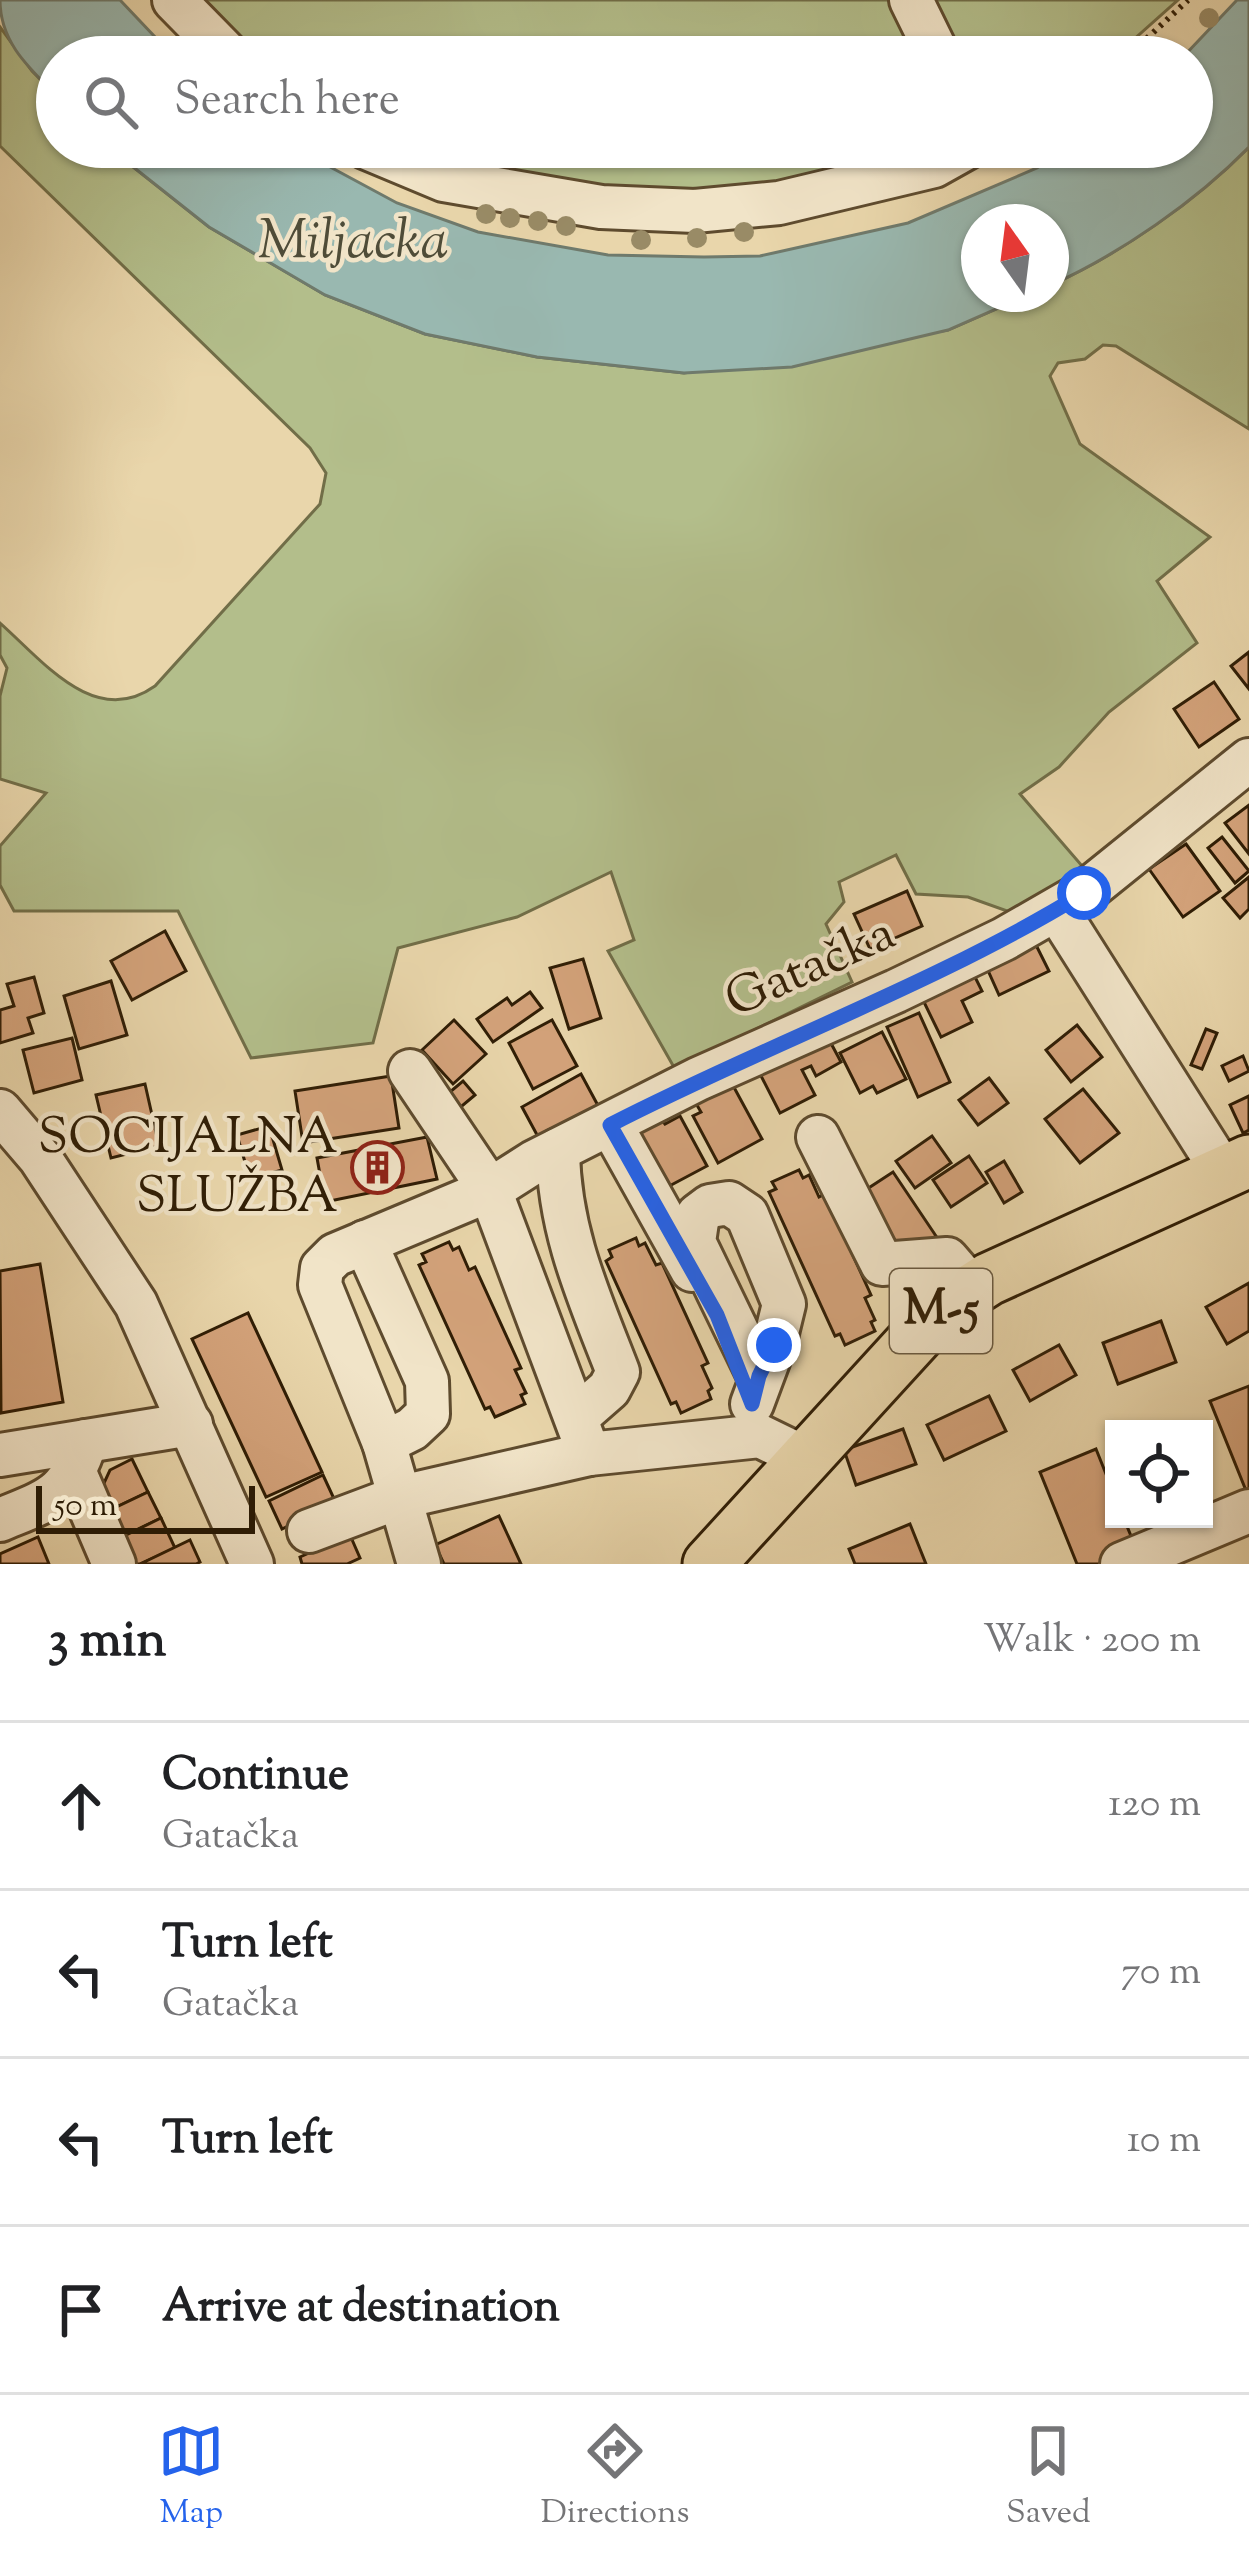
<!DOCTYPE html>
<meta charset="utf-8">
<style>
:root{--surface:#fff;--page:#f6f6f6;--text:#202124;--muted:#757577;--line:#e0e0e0;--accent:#2563eb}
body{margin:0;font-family:"Sorts Mill Goudy",serif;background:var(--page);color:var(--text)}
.controls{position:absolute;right:36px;bottom:36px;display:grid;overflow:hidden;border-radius:0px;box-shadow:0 3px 9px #0004}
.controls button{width:108px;height:108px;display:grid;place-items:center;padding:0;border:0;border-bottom:3px solid var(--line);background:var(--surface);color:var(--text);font:60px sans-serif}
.compass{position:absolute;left:961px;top:204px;width:108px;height:108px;border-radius:50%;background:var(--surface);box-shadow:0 3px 9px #0004;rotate:346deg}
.scale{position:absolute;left:36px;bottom:30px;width:219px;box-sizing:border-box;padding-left:12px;border:6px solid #2f1d05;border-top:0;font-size:33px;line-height:42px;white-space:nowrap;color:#2f1d05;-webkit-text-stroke:9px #f1e4c8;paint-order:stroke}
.stop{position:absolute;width:36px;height:36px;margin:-27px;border:9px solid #2563eb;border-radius:50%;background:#fff}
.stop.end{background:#2563eb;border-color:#fff;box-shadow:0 3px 12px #0008}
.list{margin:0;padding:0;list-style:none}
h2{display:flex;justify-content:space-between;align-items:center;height:156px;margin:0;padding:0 48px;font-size:51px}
h2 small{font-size:39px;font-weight:400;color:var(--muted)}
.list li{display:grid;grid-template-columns:78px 1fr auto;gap:36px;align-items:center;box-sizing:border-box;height:168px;padding:0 48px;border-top:3px solid var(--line)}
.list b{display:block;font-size:45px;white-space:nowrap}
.list p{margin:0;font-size:39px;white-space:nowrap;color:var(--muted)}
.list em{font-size:39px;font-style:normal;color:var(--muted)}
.icon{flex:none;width:66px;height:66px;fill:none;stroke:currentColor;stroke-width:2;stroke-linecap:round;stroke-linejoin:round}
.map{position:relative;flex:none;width:1249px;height:1564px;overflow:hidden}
.search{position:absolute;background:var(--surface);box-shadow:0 3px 9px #0004;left:36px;right:36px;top:36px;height:132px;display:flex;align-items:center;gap:30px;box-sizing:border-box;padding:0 42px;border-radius:66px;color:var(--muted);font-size:45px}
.sheet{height:828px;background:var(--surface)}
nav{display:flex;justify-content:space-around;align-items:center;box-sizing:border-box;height:168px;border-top:3px solid var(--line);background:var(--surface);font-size:33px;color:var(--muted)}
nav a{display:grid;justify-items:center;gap:6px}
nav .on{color:var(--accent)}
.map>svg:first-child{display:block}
</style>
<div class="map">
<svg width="1249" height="1564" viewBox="0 0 1249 1564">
<rect width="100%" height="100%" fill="#e9d6ab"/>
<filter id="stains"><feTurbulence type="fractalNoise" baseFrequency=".00167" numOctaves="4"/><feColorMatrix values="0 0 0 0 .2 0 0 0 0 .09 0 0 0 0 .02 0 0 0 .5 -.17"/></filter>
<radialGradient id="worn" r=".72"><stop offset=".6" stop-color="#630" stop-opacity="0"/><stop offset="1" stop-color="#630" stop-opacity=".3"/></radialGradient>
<g fill="#b3be8b" stroke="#716e48" stroke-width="3">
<path d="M183 0H896L923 57H242Z"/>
<path d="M916 0H1178L1114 57H944Z"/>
<path d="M0 27 32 71 57 96V147H108L209 227 325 295 425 334 537 357 684 373 948 330 1030 294H1051V285C1120 254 1196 201 1249 147V429L1116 346 1103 345 1085 359 1058 363 1050 376 1080 444 1210 537 1157 581 1197 643 1109 712 1059 767 1020 794 1083 867 1021 916 968 897 916 894 896 855 839 882 844 902 826 924 852 982 675 1069 608 951 634 940 611 872 517 917 398 948 373 1043 251 1058 178 911H14L0 885V846L46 793 0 779V696L7 668 0 655V623C43 661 95 729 155 686L320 504 326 473 310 448 0 146Z"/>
<path d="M353 147H960L952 155 654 203Z"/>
</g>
<g fill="#99b8b0" stroke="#6f7a6c" stroke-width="3">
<path d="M0 0H120L174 57H57V96C28 67 0 42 0 0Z"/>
<path d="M1237 0H1249V147C1196 201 1120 254 1051 285V222H979V294H1030L948 330 792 367 684 373 537 357 425 334 325 295 209 227 108 147H293L397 203 478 232 608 255 704 257 760 256 908 223 1037 168 1069 147H1192V57H1183Z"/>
</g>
<g fill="#d4a37b" stroke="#2f1d05" stroke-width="3">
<path d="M1249 652V689L1231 666Z"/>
<path d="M1214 682 1239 719 1199 747 1174 709Z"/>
<path d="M1249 805V854L1225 823Z"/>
<path d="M1222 837 1249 871 1235 883 1208 848Z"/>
<path d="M1186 844 1220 891 1183 917 1149 869Z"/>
<path d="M1249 877V909L1240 918 1223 898Z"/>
<path d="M907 891 922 926 870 949 854 914Z"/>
<path d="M165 931 186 971 132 1000 111 961Z"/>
<path d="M1035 943 1049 971 999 995 986 966Z"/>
<path d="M583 959 601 1018 569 1029 550 968Z"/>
<path d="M972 971 982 991 962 1001 972 1022 941 1037 921 996Z"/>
<path d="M34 977 44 1013 28 1018 33 1033 0 1043V1010L14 1006 7 984Z"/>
<path d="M111 981 127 1035 79 1049 64 996Z"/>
<path d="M530 992 542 1008 493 1042 477 1019 507 998 512 1005Z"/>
<path d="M919 1013 950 1082 918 1097 887 1027Z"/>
<path d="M454 1020 486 1054 453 1084 422 1050Z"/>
<path d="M552 1020 577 1066 533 1089 509 1043Z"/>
<path d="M1077 1025 1102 1057 1071 1082 1046 1050Z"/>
<path d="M1206 1029 1217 1033 1202 1069 1191 1065Z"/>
<path d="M882 1032 906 1079 877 1093 873 1086 860 1093 840 1053Z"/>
<path d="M826 1034 841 1062 816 1076 811 1066 802 1070 815 1095 780 1113 755 1064Z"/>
<path d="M72 1038 82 1080 34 1093 23 1050Z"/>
<path d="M1243 1056 1249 1071 1229 1081 1222 1066Z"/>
<path d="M581 1074 602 1113 543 1146 522 1107Z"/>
<path d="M391 1076 399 1128 303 1143 295 1091Z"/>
<path d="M989 1078 1008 1103 978 1125 959 1100Z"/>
<path d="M730 1080 762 1139 718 1163 693 1116 701 1112 694 1100Z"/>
<path d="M463 1081 475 1095 456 1111 444 1097Z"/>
<path d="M145 1084 159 1146 111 1158 96 1095Z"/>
<path d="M1083 1089 1119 1133 1080 1163 1045 1119Z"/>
<path d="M1249 1096V1130L1243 1133 1230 1105Z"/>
<path d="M680 1116 707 1166 658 1192 628 1137 661 1119 665 1124Z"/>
<path d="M269 1126 282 1170 250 1179 237 1135Z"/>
<path d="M932 1136 951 1163 915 1188 896 1161Z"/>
<path d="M427 1137 437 1179 325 1202 317 1158Z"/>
<path d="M969 1156 987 1183 951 1207 933 1180Z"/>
<path d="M1004 1161 1022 1192 1004 1203 986 1172Z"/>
<path d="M799 1170 803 1178 809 1175 819 1197 825 1194 871 1295 865 1298 875 1320 871 1322 875 1331 845 1345 840 1334 835 1336 769 1192 776 1189 772 1182Z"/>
<path d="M893 1172 936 1236 904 1257 861 1193Z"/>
<path d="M636 1238 639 1246 645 1243 656 1265 662 1263 708 1363 702 1366 712 1388 708 1391 711 1399 681 1413 676 1402 671 1404 606 1261 612 1257 609 1250Z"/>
<path d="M449 1242 453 1250 459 1247 469 1270 475 1267 521 1368 515 1370 526 1393 521 1395 525 1404 495 1417 490 1407 485 1409 419 1265 426 1262 422 1254Z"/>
<path d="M40 1264 63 1402 1 1413 0 1271Z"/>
<path d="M1249 1283V1331L1227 1344 1206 1307Z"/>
<path d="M248 1313 322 1472 266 1497 192 1339Z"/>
<path d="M1161 1321 1176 1362 1118 1384 1103 1343Z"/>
<path d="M1059 1345 1076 1375 1030 1401 1013 1370Z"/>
<path d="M1249 1386V1498L1210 1401Z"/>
<path d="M989 1396 1006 1431 944 1460 927 1425Z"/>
<path d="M903 1429 916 1464 856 1485 844 1450Z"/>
<path d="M1096 1449 1114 1494V1519H1124L1138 1553 1110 1564H1077L1040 1472Z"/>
<path d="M132 1459 148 1492 106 1512 98 1496 110 1470Z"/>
<path d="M323 1475 336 1503 282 1529 269 1501Z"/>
<path d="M148 1492 161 1518 118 1539 106 1512Z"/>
<path d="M499 1516 521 1564H444L435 1545Z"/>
<path d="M161 1518 175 1548 140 1564H130L118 1539Z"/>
<path d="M910 1524 926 1564H855L849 1549Z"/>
<path d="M350 1535 360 1558 347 1564H302L300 1557Z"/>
<path d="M38 1537 49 1564H0V1554Z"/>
<path d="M190 1540 200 1562 196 1564H140Z"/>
</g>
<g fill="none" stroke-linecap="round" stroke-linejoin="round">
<defs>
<g id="minor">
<path d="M174 0 230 57"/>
<path d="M911 0 939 57"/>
<path d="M365 147 444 180 601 207 695 211 779 203 934 166 968 147"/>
<path d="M1057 910 1223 1172"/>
<path d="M410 1071 490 1190 589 1454"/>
<path d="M0 1111 40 1158 136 1304 252 1564"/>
<path d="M611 1125 692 1270"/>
<path d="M818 1137 882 1264 947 1259 973 1289"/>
<path d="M558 1150C559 1232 589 1297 618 1372L609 1389 577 1417"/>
<path d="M365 1242 427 1381 428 1414 412 1429 384 1443"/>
<path d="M752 1404 774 1345 784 1304 747 1215 729 1203 710 1206 698 1215 694 1242 759 1376"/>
<path d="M0 1455 191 1424"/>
<path d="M76 1475 114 1564"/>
<path d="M0 1520C50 1499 69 1496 86 1441"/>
<path d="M309 1531 397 1498 589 1454 760 1436 805 1458"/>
<path d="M419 1564 384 1443 320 1285 322 1268 335 1255 490 1190 534 1162 698 1079 896 991 1004 939 1084 893 1249 760"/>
<path d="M1122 1564 1249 1511"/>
</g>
<path id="major" d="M709 1564 942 1309 989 1279 1249 1161"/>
</defs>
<use href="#minor" stroke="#5e4b2e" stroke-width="48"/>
<use href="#major" stroke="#2f1d05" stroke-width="57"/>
<path stroke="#2f1d05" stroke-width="6" stroke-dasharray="3 6" stroke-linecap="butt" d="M1127 57 1188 0"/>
<use href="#minor" stroke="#f1e4c8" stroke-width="42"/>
<use href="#major" stroke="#e9d6ab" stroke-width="51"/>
</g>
<g fill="#998b66">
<circle cx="1209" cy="18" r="10"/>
<circle cx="486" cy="214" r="10"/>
<circle cx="510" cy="218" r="10"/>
<circle cx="538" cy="221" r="10"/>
<circle cx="566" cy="226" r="10"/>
<circle cx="744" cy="232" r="10"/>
<circle cx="697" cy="238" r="10"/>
<circle cx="641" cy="240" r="10"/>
</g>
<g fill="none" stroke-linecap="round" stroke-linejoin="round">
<path stroke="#2563eb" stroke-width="15" d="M774 1345 759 1376 752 1404 717 1315 610 1125C765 1045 936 984 1084 893"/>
</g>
<defs>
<symbol id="building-ring" viewBox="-11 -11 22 22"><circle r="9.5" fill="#f1e4c8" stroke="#8f2418" stroke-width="1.5"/><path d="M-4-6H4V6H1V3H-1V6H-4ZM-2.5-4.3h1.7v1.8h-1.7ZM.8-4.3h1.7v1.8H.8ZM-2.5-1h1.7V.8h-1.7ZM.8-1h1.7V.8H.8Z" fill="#8f2418"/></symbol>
</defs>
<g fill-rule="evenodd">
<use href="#building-ring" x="348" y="1138" width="59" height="59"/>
</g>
<g text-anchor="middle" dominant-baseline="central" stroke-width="9" stroke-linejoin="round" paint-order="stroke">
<rect fill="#f1e4c8" stroke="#695940" stroke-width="3" x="890" y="1269" width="102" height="84" rx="9"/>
<g font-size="48" font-weight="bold" fill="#2f1d05">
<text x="941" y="1311">M-5</text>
</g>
<g font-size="51" fill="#2f1d05" stroke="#f1e4c8">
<text transform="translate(811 969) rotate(-24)">Gatačka</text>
</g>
<g font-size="51" fill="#2f1d05" stroke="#f1e4c8" text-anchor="end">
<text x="338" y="1139">SOCIJALNA<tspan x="338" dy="59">SLUŽBA</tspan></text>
</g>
<g font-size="54" font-style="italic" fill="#4f4c38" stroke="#f1e4c8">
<text x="353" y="244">Miljacka</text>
</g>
</g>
<rect width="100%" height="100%" filter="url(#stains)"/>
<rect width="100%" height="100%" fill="url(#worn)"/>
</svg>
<div class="controls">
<button><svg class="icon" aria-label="locate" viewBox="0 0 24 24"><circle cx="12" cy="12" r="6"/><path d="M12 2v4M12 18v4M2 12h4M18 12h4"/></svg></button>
</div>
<svg class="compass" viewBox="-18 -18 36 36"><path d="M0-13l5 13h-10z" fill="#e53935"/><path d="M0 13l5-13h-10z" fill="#757577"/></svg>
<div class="scale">50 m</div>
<div class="stop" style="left:1084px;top:893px"></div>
<div class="stop end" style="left:774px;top:1345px"></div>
<div class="search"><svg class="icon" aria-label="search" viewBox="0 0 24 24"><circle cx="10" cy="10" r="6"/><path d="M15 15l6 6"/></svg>Search here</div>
</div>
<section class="sheet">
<h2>3 min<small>Walk · 200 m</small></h2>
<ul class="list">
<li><svg class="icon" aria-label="ahead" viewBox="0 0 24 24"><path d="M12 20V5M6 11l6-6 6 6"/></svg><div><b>Continue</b><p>Gatačka</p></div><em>120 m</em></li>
<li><svg class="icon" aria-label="left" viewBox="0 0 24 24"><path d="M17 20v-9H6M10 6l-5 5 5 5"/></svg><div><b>Turn left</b><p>Gatačka</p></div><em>70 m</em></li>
<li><svg class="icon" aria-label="left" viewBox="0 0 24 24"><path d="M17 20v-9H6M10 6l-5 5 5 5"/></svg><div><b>Turn left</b></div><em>10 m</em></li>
<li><svg class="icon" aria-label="arrive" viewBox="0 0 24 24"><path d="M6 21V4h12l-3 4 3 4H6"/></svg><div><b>Arrive at destination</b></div></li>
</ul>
</section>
<nav>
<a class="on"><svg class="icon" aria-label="map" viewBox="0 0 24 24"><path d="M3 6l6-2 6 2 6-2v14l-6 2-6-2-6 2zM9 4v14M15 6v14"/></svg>Map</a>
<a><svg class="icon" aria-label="directions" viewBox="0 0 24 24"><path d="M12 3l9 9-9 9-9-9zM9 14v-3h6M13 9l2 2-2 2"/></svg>Directions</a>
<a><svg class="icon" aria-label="saved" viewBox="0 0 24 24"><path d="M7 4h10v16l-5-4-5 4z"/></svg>Saved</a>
</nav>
